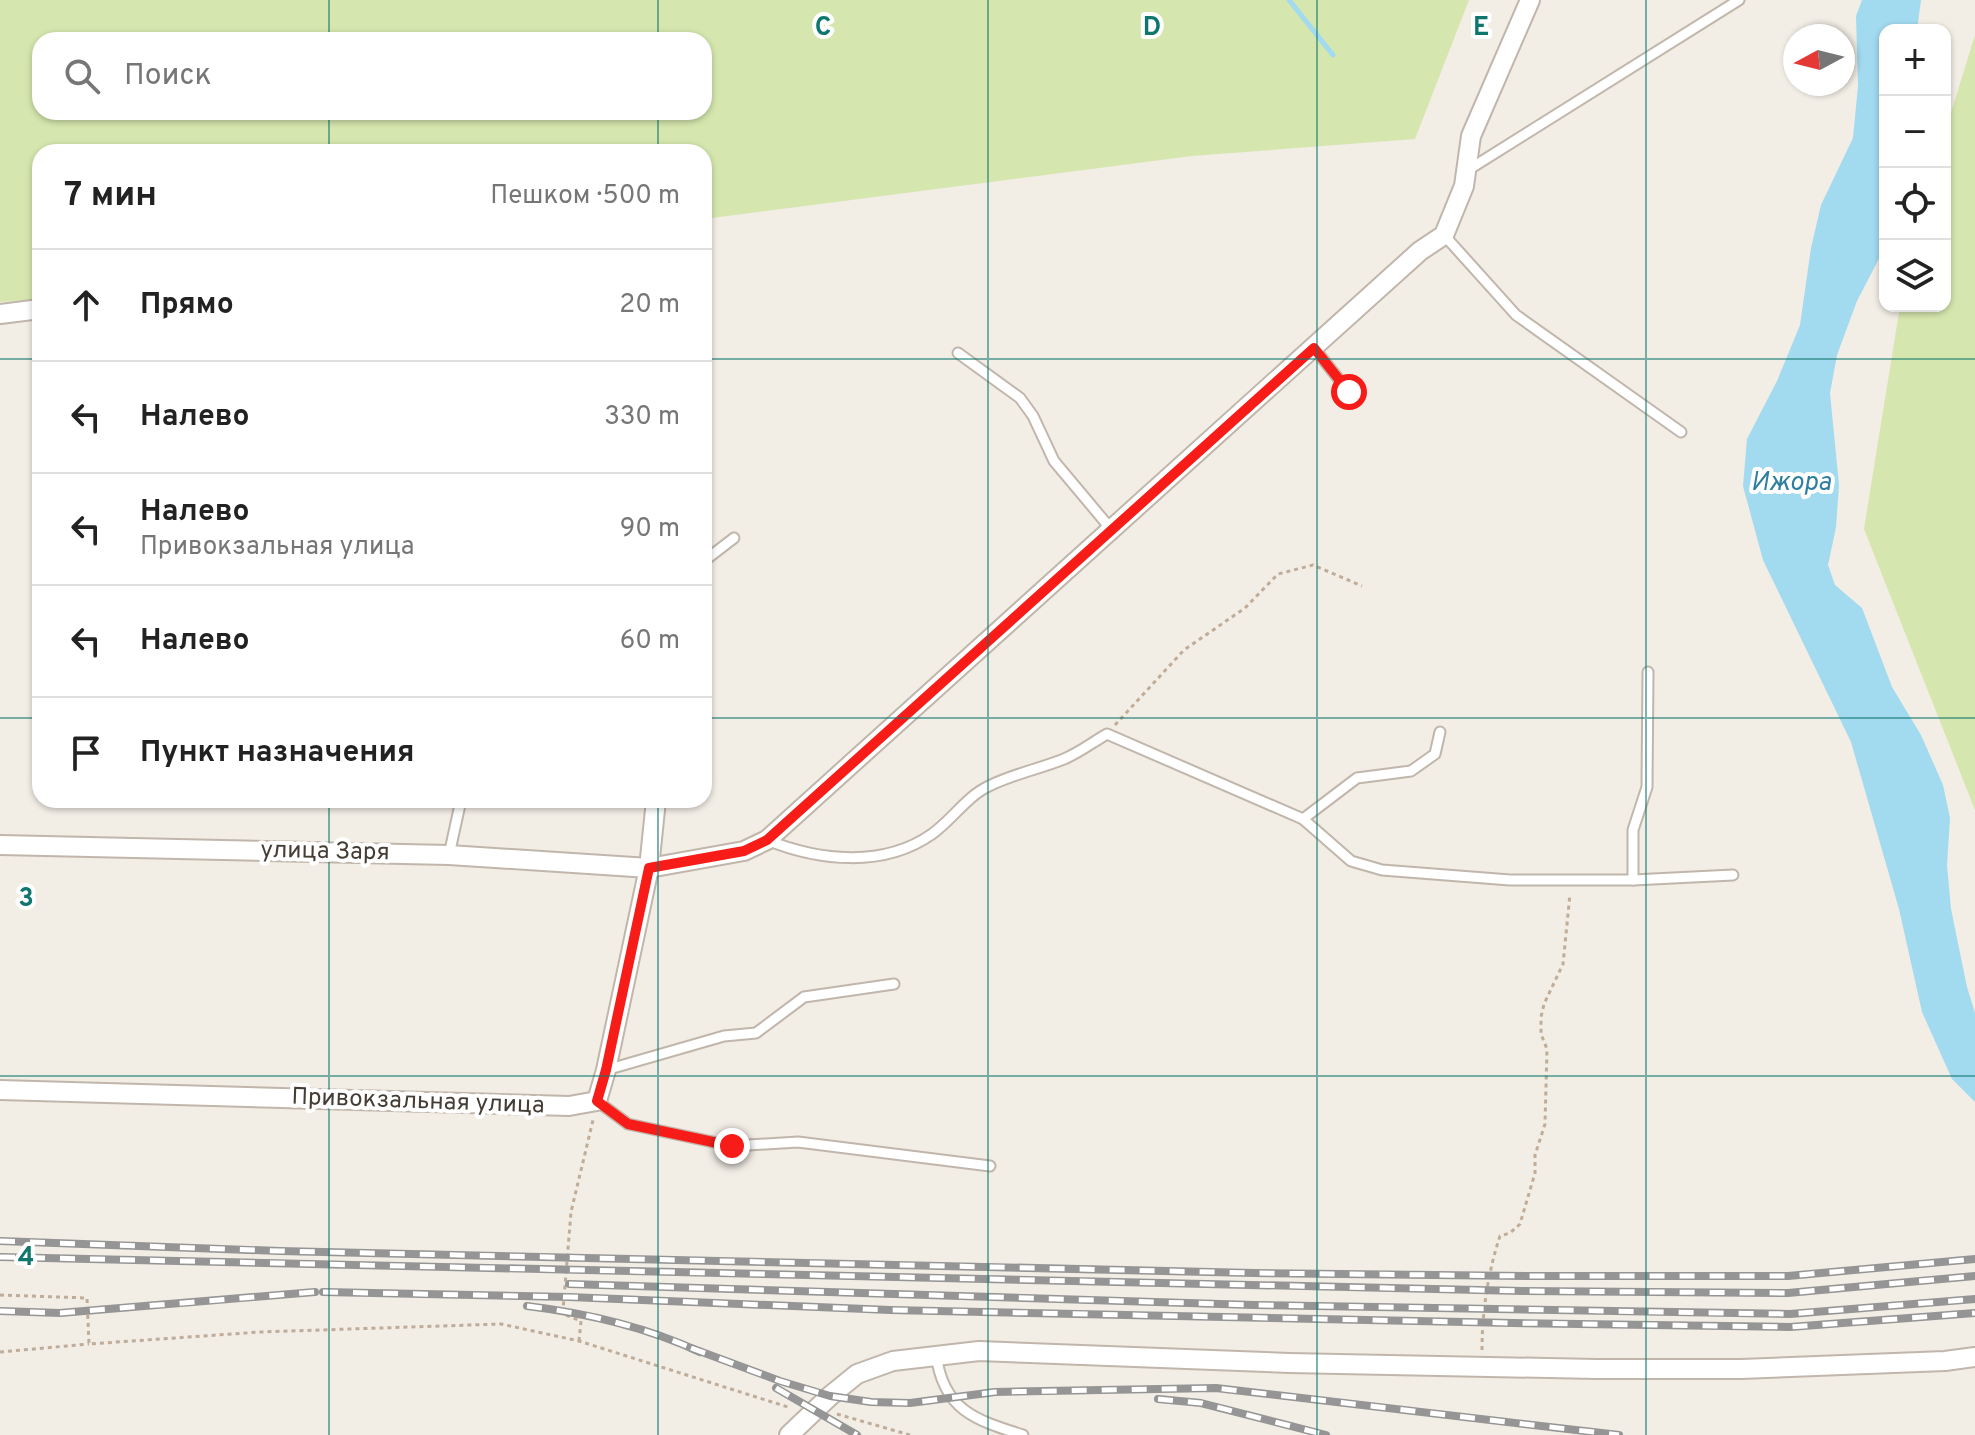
<!DOCTYPE html>
<html lang="ru">
<meta charset="utf-8">
<style>
:root{--surface:#fff;--page:#f2f2f2;--text:#222;--muted:#767676;--line:#e0e0e0}
body{margin:0;font-family:Overpass,sans-serif;background:var(--page);color:var(--text)}
.controls{position:absolute;right:24px;top:24px;display:grid;overflow:hidden;border-radius:16px;box-shadow:0 2px 6px #0004}
.controls button{width:72px;height:72px;display:grid;place-items:center;padding:0;border:0;border-bottom:2px solid var(--line);background:var(--surface);color:var(--text);font:40px sans-serif}
.compass{position:absolute;left:1783px;top:24px;width:72px;height:72px;border-radius:50%;background:var(--surface);box-shadow:0 2px 6px #0004;rotate:263deg}
.stop{position:absolute;width:24px;height:24px;margin:-18px;border:6px solid #f71c17;border-radius:50%;background:#fff}
.stop.end{background:#f71c17;border-color:#fff;box-shadow:0 2px 8px #0008}
.list{margin:0;padding:0;list-style:none}
h2{display:flex;justify-content:space-between;align-items:center;height:104px;margin:0;padding:0 32px;font-size:34px}
h2 small{font-size:26px;font-weight:400;color:var(--muted)}
.list li{display:grid;grid-template-columns:52px 1fr auto;gap:24px;align-items:center;box-sizing:border-box;height:112px;padding:0 32px;border-top:2px solid var(--line)}
.list b{display:block;font-size:30px;white-space:nowrap}
.list p{margin:0;font-size:26px;white-space:nowrap;color:var(--muted)}
.list em{font-size:26px;font-style:normal;color:var(--muted)}
.icon{flex:none;width:44px;height:44px;fill:none;stroke:currentColor;stroke-width:2;stroke-linecap:round;stroke-linejoin:round}
.map{position:relative;flex:none;width:1975px;height:1435px;overflow:hidden}
.search{position:absolute;background:var(--surface);box-shadow:0 2px 6px #0004;left:32px;top:32px;width:680px;height:88px;display:flex;align-items:center;gap:20px;box-sizing:border-box;padding:0 28px;border-radius:24px;color:var(--muted);font-size:30px}
.panel{position:absolute;background:var(--surface);box-shadow:0 2px 6px #0004;left:32px;top:144px;width:680px;height:664px;border-radius:24px}
.map>svg:first-child{display:block}
</style>
<div class="map">
<svg width="1975" height="1435" viewBox="0 0 1975 1435">
<rect width="100%" height="100%" fill="#f2ede5"/>
<g fill="#d5e7ae" fill-rule="evenodd">
<path d="M0 0H1469L1415 139 1192 156 704 219V152H40V299L0 302ZM40 40H704V112H40Z"/>
<path d="M1975 35V810L1864 529 1900 306H1945V132Z"/>
</g>
<path fill="#a2daef" d="M1862 0H1921L1917 30H1885V247L1857 301 1837 355 1830 393 1839 485 1836 527 1828 565 1835 585 1862 608 1892 687 1921 735 1943 785 1950 818 1947 865 1951 909 1967 987 1975 1013V1102L1952 1079 1922 1012 1899 909 1851 742 1763 560 1743 486 1747 439 1777 381 1800 325 1811 248 1821 205 1853 138 1858 86 1856 16Z"/>
<g fill="none" stroke-linecap="round" stroke-linejoin="round">
<path stroke="#a2daef" stroke-width="5" d="M1289 0 1333 55"/>
<defs>
<g id="service">
<path d="M1468 170 1739 0"/>
<path d="M1444 235 1516 315 1681 432"/>
<path d="M1314 348 1349 392"/>
<path d="M958 353 1020 398 1033 416 1054 461 1111 529"/>
<path d="M704 561 734 538"/>
<path d="M1303 819 1351 861 1382 870 1510 880H1633V830L1647 787 1648 672"/>
<path d="M767 840C819 861 884 868 932 834 952 820 967 796 989 786 1013 774 1039 769 1064 759 1079 753 1093 742 1107 734L1303 819 1357 778 1411 771 1435 754 1440 732"/>
<path d="M449 855 461 800"/>
<path d="M1633 880 1733 875"/>
<path d="M606 1070 724 1036 756 1033 804 997 894 984"/>
<path d="M597 1101 628 1124 732 1146 798 1142 990 1166"/>
<path d="M936 1354C943 1410 975 1420 1023 1435"/>
</g>
<g id="minor">
<path d="M0 314 40 309"/>
<path d="M0 845 449 855 649 868 744 851 767 840 1420 251 1444 235 1464 186 1471 136 1530 0"/>
<path d="M0 1090 569 1106 597 1101 606 1070 649 868 656 800"/>
<path d="M789 1435 830 1396 857 1374 893 1361 979 1351 1289 1363 1596 1369H1741L1945 1361 1975 1357"/>
</g>
</defs>
<use href="#service" stroke="#c1b6ab" stroke-width="13"/>
<use href="#minor" stroke="#c1b6ab" stroke-width="22"/>
<g stroke="#bfad99" stroke-width="3" stroke-dasharray="4 4" stroke-linecap="butt">
<path d="M1115 725 1184 650 1245 608 1278 574 1313 565 1362 586"/>
<path d="M0 1295 87 1298 89 1344 260 1332 501 1324 579 1341 791 1408"/>
<path d="M579 1341 581 1321 563 1314V1310L571 1212 593 1120"/>
<path d="M1482 1350C1482 1312 1488 1272 1500 1236L1510 1233 1520 1224 1535 1173V1155L1545 1124 1547 1049 1541 1034V1017L1544 1004 1563 964 1570 894"/>
<path d="M0 1352 89 1344"/>
<path d="M837 1414 910 1435"/>
</g>
<use href="#service" stroke="#fff" stroke-width="9"/>
<use href="#minor" stroke="#fff" stroke-width="18"/>
<defs>
<g id="rail">
<path d="M0 1241 280 1251 1254 1273 1528 1276H1788L1975 1259"/>
<path d="M0 1257 1522 1291 1788 1293 1975 1276"/>
<path d="M569 1284 1253 1305 1790 1314 1975 1299"/>
<path d="M323 1292 569 1297 890 1310 1513 1323 1790 1327 1975 1313"/>
<path d="M527 1306C586 1313 646 1327 700 1352"/>
<path d="M0 1311 60 1313 315 1292"/>
<path d="M691 1348 780 1381 830 1396 871 1402 910 1403 995 1392 1216 1388 1619 1435"/>
<path d="M776 1388 857 1435"/>
<path d="M1158 1399 1201 1403 1326 1435"/>
</g>
</defs>
<use href="#rail" stroke="#959595" stroke-width="8"/>
<use href="#rail" stroke="#fff" stroke-width="5" stroke-dasharray="15" stroke-linecap="butt"/>
</g>
<g fill="none" stroke-linecap="round" stroke-linejoin="round">
<path stroke="#f71c17" stroke-width="10" d="M732 1146 628 1124 597 1101 606 1070 649 868 744 851 767 840 1314 348 1349 392"/>
</g>
<path fill="none" stroke="#0f766e" stroke-width="2" stroke-opacity="0.55" d="M329 0V40M658 0V40M988 0V1435M1317 0V1435M1646 0V1435M329 112V152M658 112V152M0 359H40M704 359H1975M0 718H40M704 718H1975M329 800V1435M658 800V1435M0 1076H1975"/>
<g text-anchor="middle" dominant-baseline="central" stroke-width="8" stroke-linejoin="round" paint-order="stroke">
<g font-size="24" fill="#453d35" stroke="#fff">
<text transform="translate(325 852) rotate(1)">улица Заря</text>
<text transform="translate(418 1102) rotate(2)">Привокзальная улица</text>
</g>
<g font-size="26" font-style="italic" fill="#2d7e9f" stroke="#fff">
<text x="1791" y="483">Ижора</text>
</g>
</g>
<g font-size="26" text-anchor="middle" font-weight="bold" fill="#0f766e" stroke="#fff" stroke-width="8" stroke-linejoin="round" paint-order="stroke">
<text x="823" y="35">C</text>
<text x="1152" y="35">D</text>
<text x="1481" y="35">E</text>
<text x="26" y="906">3</text>
<text x="26" y="1265">4</text>
</g>
</svg>
<div class="controls">
<button>+</button>
<button>−</button>
<button><svg class="icon" aria-label="locate" viewBox="0 0 24 24"><circle cx="12" cy="12" r="6"/><path d="M12 2v4M12 18v4M2 12h4M18 12h4"/></svg></button>
<button><svg class="icon" aria-label="layers" viewBox="0 0 24 24"><path d="M12 4l9 5-9 5-9-5zM3 14l9 5 9-5"/></svg></button>
</div>
<svg class="compass" viewBox="-18 -18 36 36"><path d="M0-13l5 13h-10z" fill="#e53935"/><path d="M0 13l5-13h-10z" fill="#767676"/></svg>
<div class="stop" style="left:1349px;top:392px"></div>
<div class="stop end" style="left:732px;top:1146px"></div>
<div class="search"><svg class="icon" aria-label="search" viewBox="0 0 24 24"><circle cx="10" cy="10" r="6"/><path d="M15 15l6 6"/></svg>Поиск</div>
<section class="panel">
<h2>7 мин<small>Пешком · 500 m</small></h2>
<ul class="list">
<li><svg class="icon" aria-label="ahead" viewBox="0 0 24 24"><path d="M12 20V5M6 11l6-6 6 6"/></svg><div><b>Прямо</b></div><em>20 m</em></li>
<li><svg class="icon" aria-label="left" viewBox="0 0 24 24"><path d="M17 20v-9H6M10 6l-5 5 5 5"/></svg><div><b>Налево</b></div><em>330 m</em></li>
<li><svg class="icon" aria-label="left" viewBox="0 0 24 24"><path d="M17 20v-9H6M10 6l-5 5 5 5"/></svg><div><b>Налево</b><p>Привокзальная улица</p></div><em>90 m</em></li>
<li><svg class="icon" aria-label="left" viewBox="0 0 24 24"><path d="M17 20v-9H6M10 6l-5 5 5 5"/></svg><div><b>Налево</b></div><em>60 m</em></li>
<li><svg class="icon" aria-label="arrive" viewBox="0 0 24 24"><path d="M6 21V4h12l-3 4 3 4H6"/></svg><div><b>Пункт назначения</b></div></li>
</ul>
</section>
</div>
